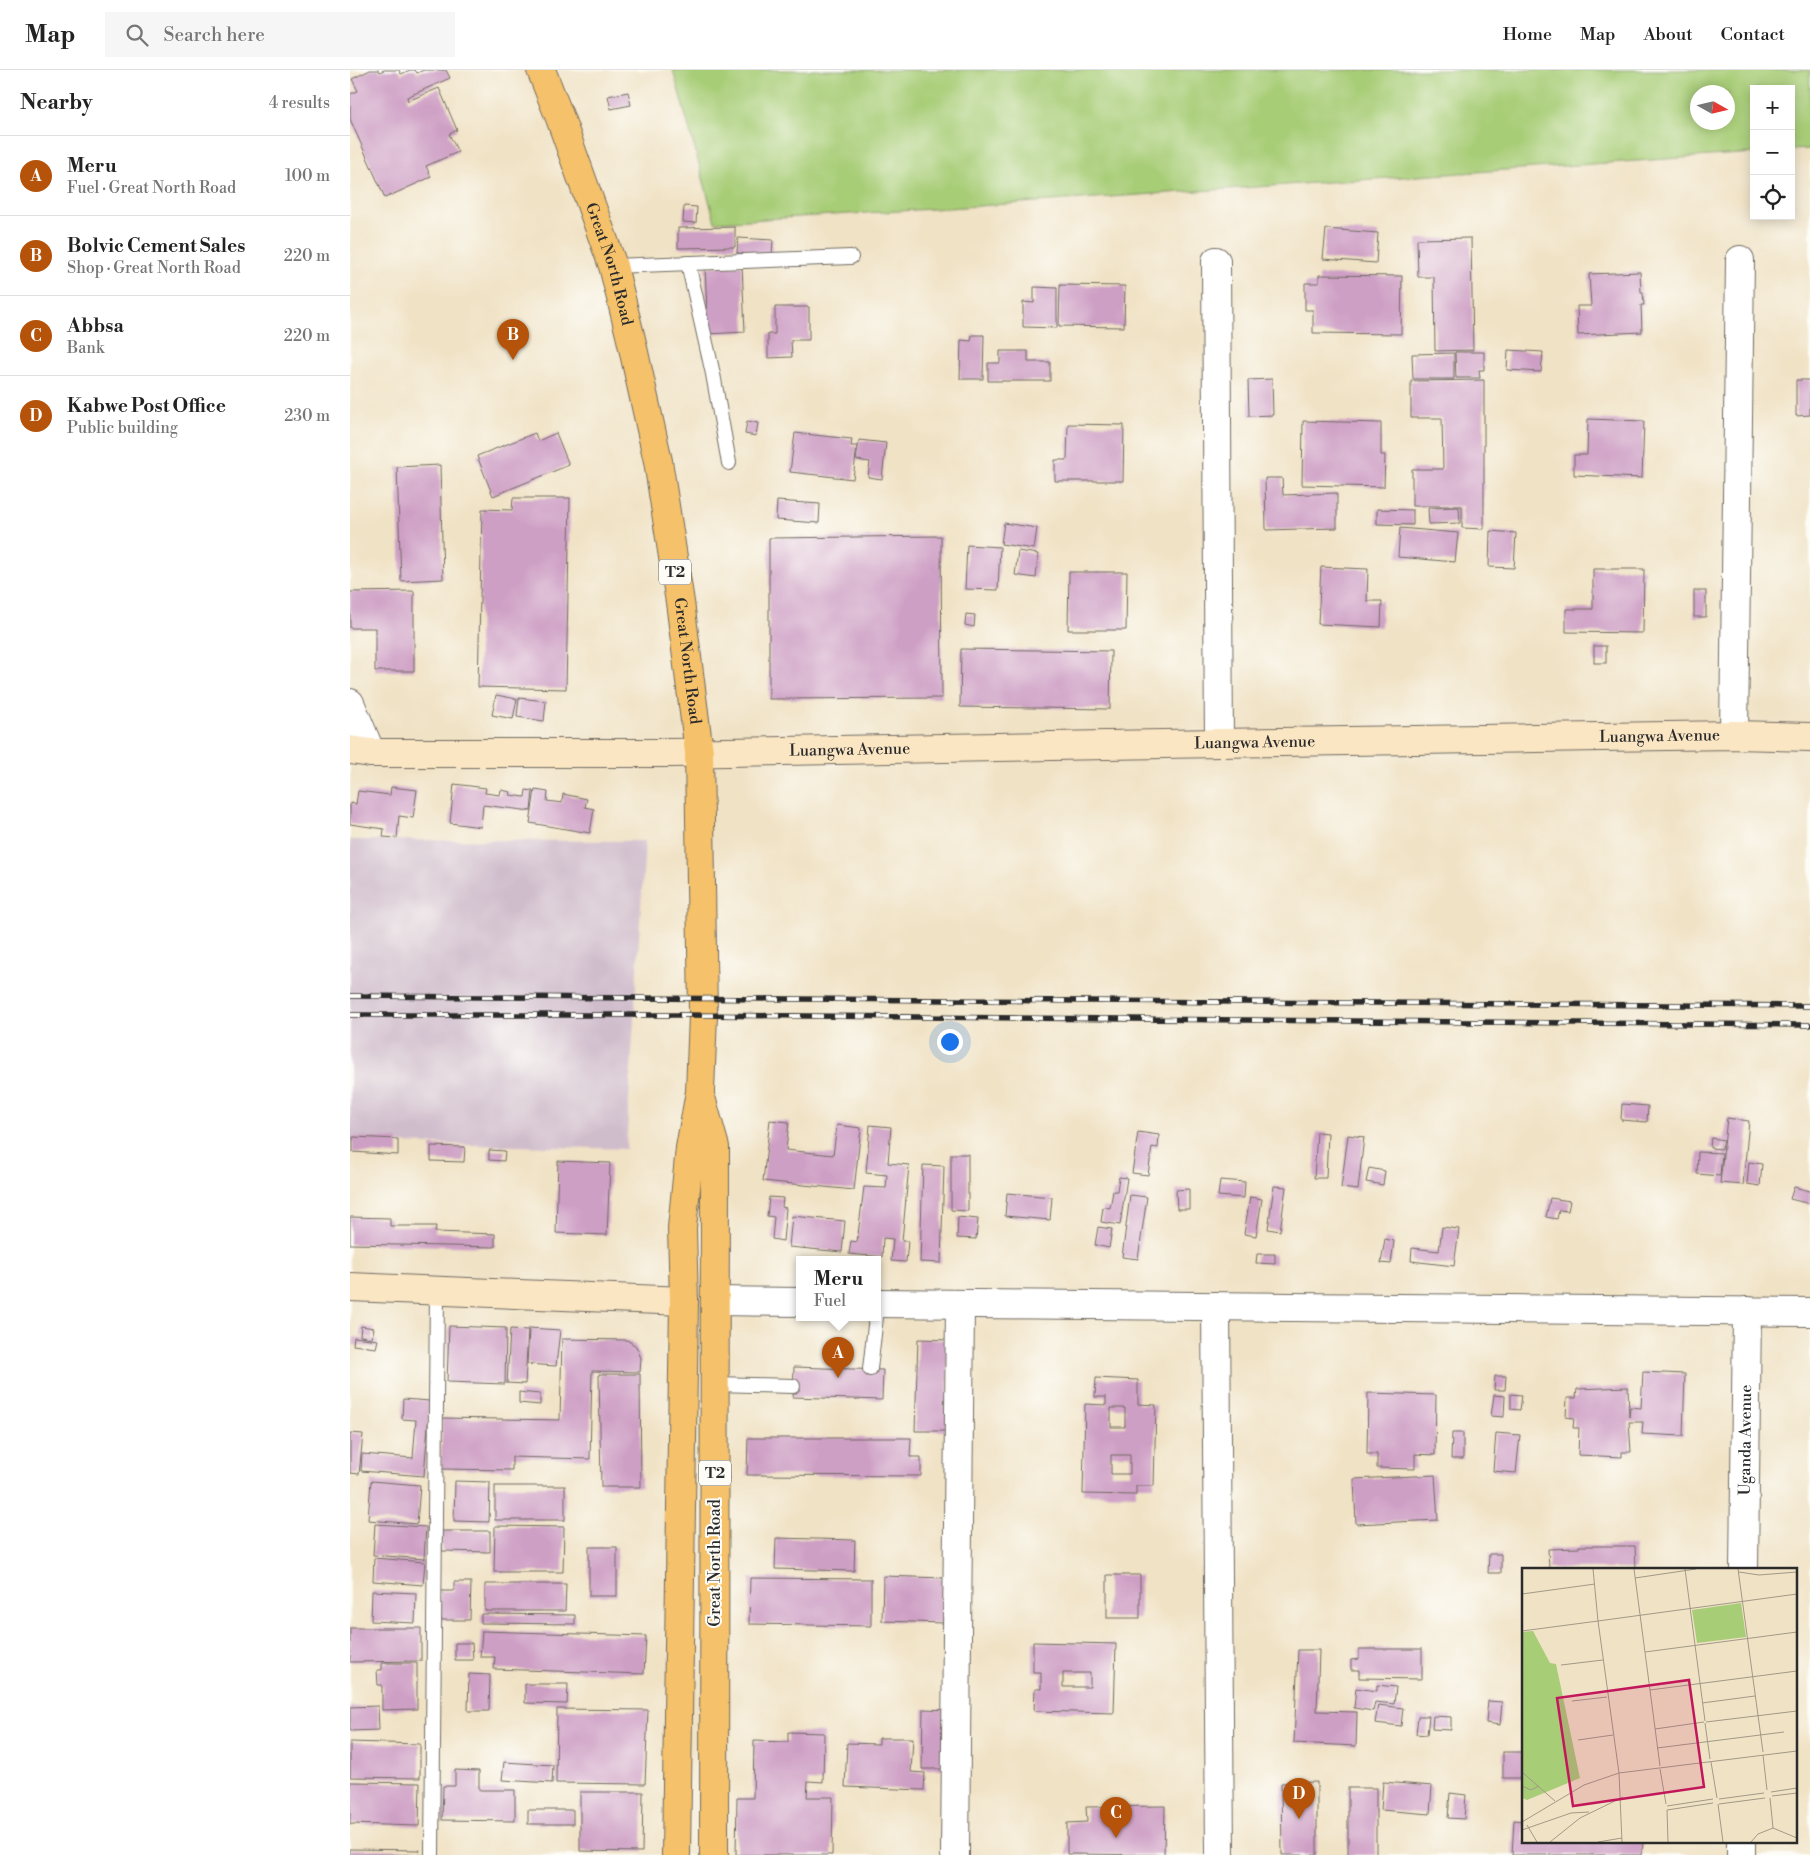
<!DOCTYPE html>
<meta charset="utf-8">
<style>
:root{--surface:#fff;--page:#f6f6f6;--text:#222;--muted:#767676;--line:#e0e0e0;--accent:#b45309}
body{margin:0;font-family:"Libre Bodoni",serif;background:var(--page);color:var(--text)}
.controls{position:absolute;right:15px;top:15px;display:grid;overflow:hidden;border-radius:0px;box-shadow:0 2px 12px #0003}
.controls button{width:45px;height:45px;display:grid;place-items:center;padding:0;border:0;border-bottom:1px solid var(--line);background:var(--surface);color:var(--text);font:25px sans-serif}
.compass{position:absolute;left:1340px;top:15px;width:45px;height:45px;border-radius:50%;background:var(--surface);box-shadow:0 2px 12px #0003;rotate:98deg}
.you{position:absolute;left:599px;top:971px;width:18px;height:18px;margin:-12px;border:4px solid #fff;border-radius:50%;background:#1a73e8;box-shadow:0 0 0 8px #1a73e833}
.badge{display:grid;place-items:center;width:32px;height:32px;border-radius:50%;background:var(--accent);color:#fff;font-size:16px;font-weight:700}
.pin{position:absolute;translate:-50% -41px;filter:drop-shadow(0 1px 2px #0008)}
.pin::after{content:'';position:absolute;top:26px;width:18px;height:15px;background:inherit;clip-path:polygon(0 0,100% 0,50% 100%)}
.popup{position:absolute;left:446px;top:1186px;width:85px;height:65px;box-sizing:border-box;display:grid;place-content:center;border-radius:0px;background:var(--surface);filter:drop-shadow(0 1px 4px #0005);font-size:16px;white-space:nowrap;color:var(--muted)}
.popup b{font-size:19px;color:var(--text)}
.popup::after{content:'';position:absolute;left:50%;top:100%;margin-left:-10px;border:10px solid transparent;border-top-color:var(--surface)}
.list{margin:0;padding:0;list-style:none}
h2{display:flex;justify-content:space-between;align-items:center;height:65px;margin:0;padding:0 20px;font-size:21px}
h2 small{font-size:16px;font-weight:400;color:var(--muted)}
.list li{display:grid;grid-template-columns:32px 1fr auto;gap:15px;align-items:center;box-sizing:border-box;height:80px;padding:0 20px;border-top:1px solid var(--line)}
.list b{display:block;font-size:19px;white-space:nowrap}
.list p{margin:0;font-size:16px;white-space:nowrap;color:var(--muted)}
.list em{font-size:16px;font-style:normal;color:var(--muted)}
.icon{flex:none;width:28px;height:28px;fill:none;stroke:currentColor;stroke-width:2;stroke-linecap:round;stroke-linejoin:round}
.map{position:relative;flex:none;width:1460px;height:1785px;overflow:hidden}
header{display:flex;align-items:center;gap:30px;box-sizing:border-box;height:70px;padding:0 25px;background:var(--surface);border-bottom:1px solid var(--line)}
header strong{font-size:24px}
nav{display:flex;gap:28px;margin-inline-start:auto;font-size:18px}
.search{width:350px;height:45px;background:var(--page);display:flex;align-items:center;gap:12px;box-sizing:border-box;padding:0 18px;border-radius:0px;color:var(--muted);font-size:19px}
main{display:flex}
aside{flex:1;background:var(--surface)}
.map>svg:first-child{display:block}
</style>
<header>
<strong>Map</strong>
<div class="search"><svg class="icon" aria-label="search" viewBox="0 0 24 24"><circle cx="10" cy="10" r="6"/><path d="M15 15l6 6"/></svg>Search here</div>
<nav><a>Home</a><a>Map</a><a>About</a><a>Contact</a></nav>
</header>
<main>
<aside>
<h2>Nearby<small>4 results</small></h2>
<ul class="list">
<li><span class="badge">A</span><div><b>Meru</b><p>Fuel · Great North Road</p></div><em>100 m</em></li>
<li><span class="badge">B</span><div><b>Bolvic Cement Sales</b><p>Shop · Great North Road</p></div><em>220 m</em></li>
<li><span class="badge">C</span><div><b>Abbsa</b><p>Bank</p></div><em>220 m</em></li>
<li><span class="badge">D</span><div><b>Kabwe Post Office</b><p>Public building</p></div><em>230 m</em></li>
</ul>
</aside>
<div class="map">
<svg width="1460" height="1785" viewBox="0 0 1460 1785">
<rect width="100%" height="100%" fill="#fdfcf7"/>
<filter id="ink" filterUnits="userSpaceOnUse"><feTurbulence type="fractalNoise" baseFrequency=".02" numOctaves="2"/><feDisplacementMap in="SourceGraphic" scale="10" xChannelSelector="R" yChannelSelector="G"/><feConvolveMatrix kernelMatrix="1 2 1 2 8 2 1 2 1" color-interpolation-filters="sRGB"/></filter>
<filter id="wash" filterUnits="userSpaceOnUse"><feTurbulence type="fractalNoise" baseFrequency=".0096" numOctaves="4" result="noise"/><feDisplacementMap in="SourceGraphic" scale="20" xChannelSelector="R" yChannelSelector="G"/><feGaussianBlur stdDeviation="1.12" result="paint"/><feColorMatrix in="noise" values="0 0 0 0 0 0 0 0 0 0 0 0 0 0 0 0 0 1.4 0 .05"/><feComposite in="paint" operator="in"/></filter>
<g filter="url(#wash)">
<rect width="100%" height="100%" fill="#f0e2c5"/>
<path fill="#d0bdcc" d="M0 770 295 771 276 1079H280L0 1072Z"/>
<path fill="#a8cd77" stroke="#6a7c51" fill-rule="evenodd" d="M323 0H1460V79L1441 80V19H1404V83L599 138 365 152ZM1348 22H1378V52H1348Z"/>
<g id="blocks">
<g fill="#ce9fc5" fill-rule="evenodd">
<path d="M20 0H29L30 2 34 0H49L51 4 60 0H65L67 3 74 0H96L100 8 57 27 58 31 89 18 107 60 99 64 108 82 76 96 81 107 35 128 0 49V24L8 21 2 9Z"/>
<path d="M278 22 281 35 261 39 258 26Z"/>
<path d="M334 136 347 137 346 153 333 152Z"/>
<path d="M385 157V177L328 178V158Z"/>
<path d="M976 159 1028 163 1026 193 973 189Z"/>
<path d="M388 168 423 170 422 185 387 183Z"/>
<path d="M1121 168 1123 280 1085 281 1084 207H1068L1067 169Z"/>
<path d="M392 195 395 262 358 264 355 197Z"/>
<path d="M1290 202 1291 223H1293L1294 235H1291L1292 262 1228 265 1227 236H1241L1239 204Z"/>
<path d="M969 205 1052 206 1051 264 963 263V240H955V213H969Z"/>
<path d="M710 215 775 216 774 257 709 256Z"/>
<path d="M684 217 707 218V258L673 257V232L684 233Z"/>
<path d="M425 237H459V270H441L442 287 418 288V264H425Z"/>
<path d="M622 265H634L633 309H610L611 270 621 271Z"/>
<path d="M1158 280 1193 282 1191 302 1157 300Z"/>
<path d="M650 281H678V292H700V311H638V293H650Z"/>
<path d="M1105 282H1134V300H1129L1130 308H1106Z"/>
<path d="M1104 283V309H1063L1062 284Z"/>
<path d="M922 309 923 345 899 346 898 310Z"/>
<path d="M1134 310V459L1112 458V436H1062V399H1093L1092 348H1061V311Z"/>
<path d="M1446 310H1460V345L1446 346Z"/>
<path d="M1238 349 1294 351 1292 408 1224 405V385H1237Z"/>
<path d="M397 351 408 353 406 366 395 364Z"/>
<path d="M953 351 1031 353V385H1035L1034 417 952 415Z"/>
<path d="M718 354 774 355 773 411H705V390H717Z"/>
<path d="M185 363 188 371 206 363 219 395 143 426 127 386Z"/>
<path d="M445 363 502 369 501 376H507L503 409 440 402Z"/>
<path d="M509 370 536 373 532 409 518 407 520 392 506 390Z"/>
<path d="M90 395 93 509 51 511 47 397Z"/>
<path d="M915 408H932L933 425 987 423V458L916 460Z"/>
<path d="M163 428H220L216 619 128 617 132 439 162 440Z"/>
<path d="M427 431 470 434 469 453 426 450Z"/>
<path d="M1109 437 1110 453 1079 454 1078 438Z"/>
<path d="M1027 439 1063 440V455L1027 454Z"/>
<path d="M654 453 687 458 684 479 651 474Z"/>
<path d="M1050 458 1108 463 1105 492 1048 487Z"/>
<path d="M1140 461 1166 463 1164 498 1139 497Z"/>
<path d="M591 466 592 628 419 629V468Z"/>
<path d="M617 475 650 477 648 520 615 519Z"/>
<path d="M668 481 688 484 686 508 665 505Z"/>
<path d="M971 497 1018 499 1017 531H1032L1031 557 968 554Z"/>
<path d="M1243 499H1294L1293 563 1216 562V539H1243Z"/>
<path d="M719 502H777L776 560H718Z"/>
<path d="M64 521V601H25V558H0V522Z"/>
<rect x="1344" y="521" width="12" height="26"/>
<path d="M616 544 625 545 624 557 615 555Z"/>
<rect x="1244" y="576" width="12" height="17"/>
<path d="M611 579 761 581 760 639 610 637Z"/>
<path d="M146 625 167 629 163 649 142 645Z"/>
<path d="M169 628 196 631 194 651 167 647Z"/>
<path d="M104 714 136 718 135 723 150 725 151 720 161 722 160 725 175 727 176 720 183 721 181 741 133 735 131 757 100 753Z"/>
<path d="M41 717 67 720 63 748 49 746 47 768 33 767 34 759 0 754V733L6 734 8 721 40 725Z"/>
<path d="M185 720 198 722 197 731 212 733 213 724 237 729 235 737 244 739 240 763 180 753Z"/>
<path d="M1272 1034 1298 1036 1297 1052 1271 1050Z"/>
<path d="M1377 1048 1399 1051 1393 1115 1370 1113Z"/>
<path d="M420 1050 439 1052 436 1080 483 1085 487 1055 511 1058 504 1120 413 1111Z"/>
<path d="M520 1055 541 1057 538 1093 559 1095 552 1171H558L556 1192 541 1191 543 1169 533 1168 532 1187 499 1184 501 1171 507 1172 514 1117 536 1118 537 1105 516 1103Z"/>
<path d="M788 1062 809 1065 808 1078 802 1077 798 1105 782 1103Z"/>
<path d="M967 1062 978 1063 976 1108H964Z"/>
<path d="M998 1065 1014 1067 1008 1120 991 1118Z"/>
<path d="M3 1067 48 1069V1085L3 1082Z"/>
<path d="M1361 1068 1374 1070 1372 1079 1360 1078Z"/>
<path d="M81 1076 115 1077 114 1092 81 1091Z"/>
<path d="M139 1080 155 1081 154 1091 139 1090Z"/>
<path d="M1348 1082 1372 1083 1370 1106 1347 1104Z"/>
<path d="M601 1084H618V1141L601 1140Z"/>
<path d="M208 1091 260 1093 257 1165 206 1163Z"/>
<path d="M1399 1092 1412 1094 1410 1116 1397 1114Z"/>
<path d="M573 1095 594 1096 591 1193 570 1192Z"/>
<path d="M1019 1098 1035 1101 1033 1115 1016 1112Z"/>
<path d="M769 1107 777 1108 770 1155 751 1152 753 1137 760 1138 763 1121H767Z"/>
<path d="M870 1110 895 1112 894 1128 868 1126Z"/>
<path d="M924 1116 936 1117 930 1161 918 1159Z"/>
<path d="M1444 1117 1460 1121V1134L1440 1129Z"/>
<path d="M839 1119V1139H827L826 1120Z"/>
<path d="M657 1123 702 1127 700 1150 655 1146Z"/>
<path d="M780 1125 797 1127 788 1189 772 1187Z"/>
<path d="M419 1127 433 1128 432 1137 436 1138 433 1171 422 1169 424 1147 417 1146Z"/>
<path d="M900 1127 912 1129 906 1166 894 1164Z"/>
<path d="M1200 1128 1220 1131 1218 1141 1209 1140 1207 1149 1196 1147Z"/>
<path d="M442 1146 495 1151 492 1182 439 1177Z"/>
<path d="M0 1147 40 1148V1156H86L85 1162 145 1164V1177L0 1174Z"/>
<path d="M608 1147 628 1149 626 1169 607 1168Z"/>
<path d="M748 1157 762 1159 759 1178 745 1175Z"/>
<path d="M1092 1157 1109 1159 1104 1196 1061 1191 1062 1178 1089 1181Z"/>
<path d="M1035 1169 1044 1171 1041 1194 1031 1193Z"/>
<path d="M907 1184H925V1194L906 1193Z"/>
<path d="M11 1256 24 1258 22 1268 10 1266Z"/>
<path d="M99 1256 156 1258 155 1314 97 1312Z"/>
<path d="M179 1258 210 1260 206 1296 177 1294Z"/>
<path d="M160 1259 178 1260 175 1314 157 1313Z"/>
<path d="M4 1267 28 1270 26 1278 3 1275Z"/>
<path d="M212 1269 277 1270 286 1276 291 1288 290 1302 242 1301 240 1389 162 1387V1400L91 1399 92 1348 210 1350Z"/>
<path d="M568 1269 599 1270 597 1361H565Z"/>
<path d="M444 1297 533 1300 532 1330 443 1327Z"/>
<path d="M1293 1302 1335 1304 1333 1366 1292 1364 1293 1352H1279L1281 1382H1272V1387L1228 1385 1229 1358H1223L1224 1348 1216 1347 1217 1328H1226L1227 1319 1278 1317 1279 1347 1280 1337 1291 1338Z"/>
<path d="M249 1304H290L291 1417H251Z"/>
<path d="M1145 1306H1156L1155 1320H1144Z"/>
<path d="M746 1308 788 1310V1334L806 1335 804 1416H786V1425L733 1424 735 1334 756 1335V1327H745ZM761 1338H775V1357H761ZM761 1385H780V1404H761Z"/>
<path d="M169 1322 190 1324V1335L169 1333Z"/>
<path d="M1018 1323 1086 1325 1085 1385 1065 1384V1399L1027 1398V1384H1017Z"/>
<path d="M1161 1324 1172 1325 1170 1340 1161 1339Z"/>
<path d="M1144 1325 1155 1326 1154 1347 1141 1346Z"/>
<path d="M53 1329 80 1331 74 1406 11 1401 12 1384 63 1388 66 1350 52 1349Z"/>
<path d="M0 1363 13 1364 9 1404 0 1403Z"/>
<path d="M1102 1363H1113V1389H1101Z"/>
<path d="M1146 1363 1170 1365 1166 1403 1143 1401Z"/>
<path d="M398 1368H561L560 1387H571V1406L397 1405Z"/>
<path d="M1085 1405 1088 1450 1006 1454 1004 1409Z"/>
<path d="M21 1411 70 1415 67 1454 18 1450Z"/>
<path d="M105 1411 140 1412 139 1452 104 1451Z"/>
<rect x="145" y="1416" width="70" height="34"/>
<path d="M25 1454 76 1457 74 1489 23 1485Z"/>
<path d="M145 1456 214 1457 213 1502H144Z"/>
<path d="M92 1461H140V1482L92 1481Z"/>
<path d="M426 1468 505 1470 504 1501 425 1499Z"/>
<path d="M1229 1476H1285L1286 1499H1199L1198 1479 1229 1478Z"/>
<rect x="239" y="1477" width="28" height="49"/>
<path d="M1139 1484H1151V1503H1138Z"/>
<path d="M24 1488 75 1492 73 1515 23 1511Z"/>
<rect x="757" y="1505" width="33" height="43"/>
<path d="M533 1506 594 1508 593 1553 532 1551Z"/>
<path d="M400 1508 521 1509V1556L399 1554Z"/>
<path d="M104 1512H121L120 1550H90V1521H104Z"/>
<path d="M135 1514H216L215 1541H135Z"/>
<path d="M22 1521 66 1523 65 1553 21 1551Z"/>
<path d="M131 1544 225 1545V1554L131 1553Z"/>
<path d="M0 1558H71V1591L0 1592Z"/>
<path d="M132 1561 296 1566 294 1604 144 1599 145 1587H130Z"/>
<path d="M683 1572 766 1574 764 1643 684 1641 685 1619H691V1602H683ZM713 1603H740V1617H713Z"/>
<path d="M105 1573H122L123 1590H105Z"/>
<path d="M1009 1579H1072V1609L1009 1608V1600H1001V1590L1009 1589Z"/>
<path d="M948 1580H969L967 1641 1007 1642 1006 1676 944 1673Z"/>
<path d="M32 1593H67V1639L32 1640V1615H28L27 1600H32Z"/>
<path d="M119 1604 140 1605 139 1641H118Z"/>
<path d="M175 1614H218L217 1634 175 1633Z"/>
<path d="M1027 1615 1046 1617 1044 1634 1025 1632 1023 1641 1004 1638 1006 1618 1027 1621Z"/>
<path d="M1138 1631 1152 1632 1150 1655 1136 1653Z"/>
<path d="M1028 1635 1053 1638 1051 1656 1025 1653Z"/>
<path d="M28 1636 29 1660 0 1661V1637Z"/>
<path d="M207 1639 298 1640 295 1714 206 1713Z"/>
<path d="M573 1639 600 1640 599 1699H572Z"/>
<path d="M1068 1646H1079L1077 1665 1066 1664Z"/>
<path d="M1083 1646 1101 1647V1660L1082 1659Z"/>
<path d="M438 1662 474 1663 473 1712 458 1711 457 1727H483L482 1785H386L387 1728H403L404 1671 438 1672Z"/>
<path d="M529 1668H563L561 1702 575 1703 574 1720 495 1717 497 1673 529 1674Z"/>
<path d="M0 1672 70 1674V1708L0 1707Z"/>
<rect x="1153" y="1682" width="21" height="26"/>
<path d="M154 1692 203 1695 202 1713 152 1710Z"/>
<path d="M105 1700 129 1701V1720H165V1751L92 1750 93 1716H105Z"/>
<path d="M0 1712 70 1713 69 1756 0 1754Z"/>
<path d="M967 1712V1785H932L931 1713Z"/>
<path d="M1033 1712 1082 1716 1080 1744 1031 1740Z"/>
<rect x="998" y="1718" width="28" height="67"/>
<path d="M230 1722H293L292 1782 230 1781Z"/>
<path d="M1100 1723 1116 1725 1114 1749 1098 1748Z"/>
<path d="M815 1736 814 1785 717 1784V1753L737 1752 736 1737Z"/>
<rect x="178" y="1740" width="45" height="14"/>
<path d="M1164 1750 1174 1751V1771H1293L1292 1785H1162Z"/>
<path d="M0 1779 70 1780 69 1785H0Z"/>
</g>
</g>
</g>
<g filter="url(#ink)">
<use href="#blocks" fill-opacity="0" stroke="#706b61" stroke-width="1"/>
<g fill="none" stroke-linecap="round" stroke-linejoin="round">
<defs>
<g id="lane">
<path d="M338 193 363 304 379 393"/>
<path d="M263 196 501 187"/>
<path d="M520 1299 526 1247"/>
<path d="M366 1314 443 1316"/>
<path d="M82 1785 87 1221"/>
</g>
<g id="street">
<path d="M866 191 869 673"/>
<path d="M0 633 21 683"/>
<path d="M1384 665 1390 190"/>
<path d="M366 1231 449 1232"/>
<path d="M527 1233 1460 1242"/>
<path d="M866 1236 870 1785"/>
<path id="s1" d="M1394 1499 1397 1241"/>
<path d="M605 1785 610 1234"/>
<path d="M1391 1785V1771"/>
</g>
<g id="secondary">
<path id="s2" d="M0 680 21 683H321L869 673 1384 665 1460 667"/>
<path d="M0 1217 334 1231"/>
</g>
<g id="highway">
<path id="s3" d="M191 0 210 48 263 196 281 269 308 391 330 532 349 682 353 945 350 1022 340 1078 332 1158 334 1231 326 1785"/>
<path d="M352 1031 365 1077 364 1785"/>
</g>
</defs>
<use href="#lane" stroke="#706b61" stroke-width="16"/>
<use href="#street" stroke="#706b61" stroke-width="30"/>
<use href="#secondary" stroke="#706b61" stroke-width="30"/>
<use href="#highway" stroke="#706b61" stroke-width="30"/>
<use href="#lane" stroke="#fff" stroke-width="14"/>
<use href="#street" stroke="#fff" stroke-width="28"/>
<use href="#secondary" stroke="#fbe6c4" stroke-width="28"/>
<use href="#highway" stroke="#f5c16b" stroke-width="28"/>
<defs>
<g id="rail">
<path d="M0 926 1460 936"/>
<path d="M0 945H336L1460 955"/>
</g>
</defs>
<use href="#rail" stroke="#2b2b2b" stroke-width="5.5"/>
<use href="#rail" stroke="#fdfcf7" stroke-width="4" stroke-dasharray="11" stroke-linecap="butt"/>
</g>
</g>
<g text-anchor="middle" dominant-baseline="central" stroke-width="4" stroke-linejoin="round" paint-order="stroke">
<g fill="#fdfcf7" stroke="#6a6a68" stroke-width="1">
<rect x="309" y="489.5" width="32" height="25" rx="4"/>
<rect x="349" y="1390.5" width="32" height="25" rx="4"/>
</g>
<g font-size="15" font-weight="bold" fill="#2b2b2b">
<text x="325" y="502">T2</text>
<text x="365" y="1403">T2</text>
</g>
<g font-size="16" fill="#2b2b2b" stroke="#fdfcf7">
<text stroke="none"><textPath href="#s3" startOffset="206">Great North Road</textPath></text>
<text stroke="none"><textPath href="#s3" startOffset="611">Great North Road</textPath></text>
<text stroke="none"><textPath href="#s2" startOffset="1310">Luangwa Avenue</textPath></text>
<text stroke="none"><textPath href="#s2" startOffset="905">Luangwa Avenue</textPath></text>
<text stroke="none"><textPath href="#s2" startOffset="500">Luangwa Avenue</textPath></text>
<text stroke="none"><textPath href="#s1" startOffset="129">Uganda Avenue</textPath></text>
<text transform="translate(365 1493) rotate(-90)">Great North Road</text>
</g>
</g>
<g transform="translate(1172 1498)">
<rect width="275" height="275" fill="#f0e2c5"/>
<path d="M219 35 224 69 175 75 170 42ZM11 63 28 95 34 96 58 210 5 232 0 230V64Z" fill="#a8cd77"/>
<path fill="none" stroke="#a19987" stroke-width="1" d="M112 1 138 198M163 1 183 153M216 1 241 184M217 4 237 7 275 4M113 10 174 1M0 26 73 16M0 63 76 53 71 1M123 84 275 64M39 97 81 92M128 122 275 103M50 133 85 129M180 135 233 128M184 154 275 143M183 155 188 191M133 161 182 154M56 172 91 167M135 180 262 164M241 187 245 222M189 194 195 230M138 201 144 236M0 204 33 233M97 205 100 274M97 205 76 53 275 26M0 218 9 222 17 218M249 224 275 220M250 228 275 225M248 230 251 260M197 231 242 225M196 236 201 274M197 236 243 230M145 238 191 231M145 242 146 274M145 242 191 235M0 254 62 217 97 205 275 183M5 257 15 274M0 262 49 245 67 244M28 274 58 250 101 229M76 274 100 270M229 274 236 266 251 260 275 270"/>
<path fill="#c2185b" fill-opacity="0.15" stroke="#c2185b" stroke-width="2.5" d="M167 112 182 219 51 238 35 130Z"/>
<rect width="275" height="275" fill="none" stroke="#2b2b2b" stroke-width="2.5"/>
</g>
</svg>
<div class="controls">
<button>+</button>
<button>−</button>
<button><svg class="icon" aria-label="locate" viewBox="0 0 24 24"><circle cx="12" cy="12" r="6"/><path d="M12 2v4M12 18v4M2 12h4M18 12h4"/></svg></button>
</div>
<svg class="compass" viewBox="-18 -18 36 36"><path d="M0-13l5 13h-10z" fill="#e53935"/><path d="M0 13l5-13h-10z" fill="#767676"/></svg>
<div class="you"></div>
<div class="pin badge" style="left:488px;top:1308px">A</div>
<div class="popup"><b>Meru</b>Fuel</div>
<div class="pin badge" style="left:163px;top:290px">B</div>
<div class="pin badge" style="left:766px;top:1768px">C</div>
<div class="pin badge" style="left:949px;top:1749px">D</div>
</div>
</main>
